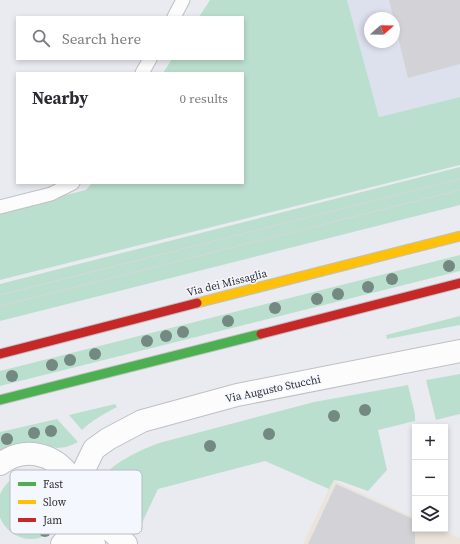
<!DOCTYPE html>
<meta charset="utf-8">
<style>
:root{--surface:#fff;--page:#f7f7f7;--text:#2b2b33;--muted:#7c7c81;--line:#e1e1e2}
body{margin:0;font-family:"Source Serif 4",serif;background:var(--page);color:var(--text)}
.controls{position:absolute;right:12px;bottom:12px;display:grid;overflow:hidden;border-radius:0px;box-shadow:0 2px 6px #0003}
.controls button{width:36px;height:36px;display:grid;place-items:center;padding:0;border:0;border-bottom:1px solid var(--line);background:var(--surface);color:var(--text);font:20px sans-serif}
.compass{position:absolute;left:364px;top:12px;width:36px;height:36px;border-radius:50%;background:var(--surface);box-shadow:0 2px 6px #0003;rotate:70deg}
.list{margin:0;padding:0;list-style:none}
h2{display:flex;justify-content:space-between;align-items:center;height:52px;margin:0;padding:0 16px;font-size:17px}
h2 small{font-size:13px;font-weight:400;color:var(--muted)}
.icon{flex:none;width:22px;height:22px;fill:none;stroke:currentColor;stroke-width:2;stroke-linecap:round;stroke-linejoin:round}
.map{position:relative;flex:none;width:460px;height:544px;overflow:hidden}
.search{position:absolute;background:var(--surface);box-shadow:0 2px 6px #0003;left:16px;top:16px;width:228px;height:44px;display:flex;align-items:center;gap:10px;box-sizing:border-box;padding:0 14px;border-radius:0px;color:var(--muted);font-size:15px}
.panel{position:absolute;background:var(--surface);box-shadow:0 2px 6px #0003;left:16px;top:72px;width:228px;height:112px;border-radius:0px}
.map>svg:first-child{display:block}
</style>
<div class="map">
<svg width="460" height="544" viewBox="0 0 460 544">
<rect width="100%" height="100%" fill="#eaebf0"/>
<path fill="#ebe4dc" d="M333 480 415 518V529H440L460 538V544H303Z"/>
<path fill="#dde0ed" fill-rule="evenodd" d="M347 0H460V97L379 117ZM370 18H394V42H370Z"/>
<g fill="#bbdfce">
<path d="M210 0H347L379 117 460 97V165L0 280V211L86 190 92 183H243V73H163L172 59H243V17H199Z"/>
<path d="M460 167V205L0 321V284Z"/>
<path d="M460 255V271L0 386V371Z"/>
<path d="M460 316V325L387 339 386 335Z"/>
<path d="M460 374V414L436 420 426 380Z"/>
<path d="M408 385 415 414V421L378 430 387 470 368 491 340 481 334 480 329 489 265 461 158 489 141 525C134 521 110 510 106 505 104 502 102 494 102 490 102 488 101 484 102 481 106 465 145 448 159 443L314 402Z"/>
<path d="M115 404 117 407C104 414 92 420 82 430L69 415Z"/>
<path d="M57 419 78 442C72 445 65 448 57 448 51 447 45 445 39 444 25 442 11 445 0 453V432Z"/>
<circle cx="31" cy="506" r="33"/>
</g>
<g fill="#d3d3d7">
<path d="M389 0H460V64L408 78Z"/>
<path d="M336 484 415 520V544H308Z"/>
</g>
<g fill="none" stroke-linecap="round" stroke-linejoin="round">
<defs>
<g id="lane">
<path d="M174 17 183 0"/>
<path d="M142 73 150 59"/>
<path d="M0 207 51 194 73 183"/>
</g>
<g id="street">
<path d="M0 464C51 427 110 500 62 544"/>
<path d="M76 486 94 449 108 439 142 421 237 395 460 351"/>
<path d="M80 504 126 544"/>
<path d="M67 539 94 544"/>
</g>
<path id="fast" d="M0 400 261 334"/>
<path id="slow" d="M197 303 460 236"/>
<g id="jam">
<path d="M261 334 460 283"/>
<path d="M0 354 197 303"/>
</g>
</defs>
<use href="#lane" stroke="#bfc0c4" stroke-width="15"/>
<use href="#street" stroke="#bfc0c4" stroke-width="24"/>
<use href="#fast" stroke="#bfc0c4" stroke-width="11"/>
<use href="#slow" stroke="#bfc0c4" stroke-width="11"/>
<use href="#jam" stroke="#bfc0c4" stroke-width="11"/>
<use href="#lane" stroke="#fcfcfd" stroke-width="13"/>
<use href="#street" stroke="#fcfcfd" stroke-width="22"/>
<use href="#fast" stroke="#4caf50" stroke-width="9"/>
<use href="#slow" stroke="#ffc107" stroke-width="9"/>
<use href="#jam" stroke="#c62828" stroke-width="9"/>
<g stroke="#d6d7d8" stroke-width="1">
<path d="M0 295 460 179"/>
<path d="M0 306 460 190"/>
</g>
</g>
<g fill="#738981">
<circle cx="449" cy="266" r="6"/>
<circle cx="392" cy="279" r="6"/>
<circle cx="368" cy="287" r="6"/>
<circle cx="338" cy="294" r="6"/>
<circle cx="317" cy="299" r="6"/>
<circle cx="275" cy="308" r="6"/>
<circle cx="228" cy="321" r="6"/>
<circle cx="183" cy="332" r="6"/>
<circle cx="166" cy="336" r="6"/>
<circle cx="147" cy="341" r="6"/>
<circle cx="95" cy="354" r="6"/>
<circle cx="70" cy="360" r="6"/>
<circle cx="52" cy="365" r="6"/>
<circle cx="12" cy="376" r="6"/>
<circle cx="365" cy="410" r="6"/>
<circle cx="334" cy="416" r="6"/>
<circle cx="51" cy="431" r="6"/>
<circle cx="34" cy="433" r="6"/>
<circle cx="269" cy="434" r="6"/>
<circle cx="7" cy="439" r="6"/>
<circle cx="210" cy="446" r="6"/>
<circle cx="45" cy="531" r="6"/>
</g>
<g text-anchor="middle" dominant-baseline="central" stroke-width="3" stroke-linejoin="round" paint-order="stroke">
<g font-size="11" fill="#2e2f33" stroke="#f5f7fe">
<text transform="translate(227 283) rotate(-14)">Via dei Missaglia</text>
<text transform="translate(273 389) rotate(-12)">Via Augusto Stucchi</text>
</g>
</g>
<rect x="10" y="470" width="132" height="64" rx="6" fill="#f5f7fe" stroke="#b9bbc1" stroke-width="1"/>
<rect x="18" y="482" width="18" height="4" fill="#4caf50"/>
<rect x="18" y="500" width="18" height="4" fill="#ffc107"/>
<rect x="18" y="518" width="18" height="4" fill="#c62828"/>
<g font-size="11" fill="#2e2f33">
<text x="43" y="488">Fast</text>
<text x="43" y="506">Slow</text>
<text x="43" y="524">Jam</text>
</g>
</svg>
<div class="controls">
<button>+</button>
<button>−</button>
<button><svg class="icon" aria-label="layers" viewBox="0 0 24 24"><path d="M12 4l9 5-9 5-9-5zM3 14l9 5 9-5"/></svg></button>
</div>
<svg class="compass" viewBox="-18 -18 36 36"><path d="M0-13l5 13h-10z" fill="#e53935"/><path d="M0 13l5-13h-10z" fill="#7c7c81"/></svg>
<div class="search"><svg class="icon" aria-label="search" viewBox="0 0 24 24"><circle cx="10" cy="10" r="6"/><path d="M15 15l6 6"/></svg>Search here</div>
<section class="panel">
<h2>Nearby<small>0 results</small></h2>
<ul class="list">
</ul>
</section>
</div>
